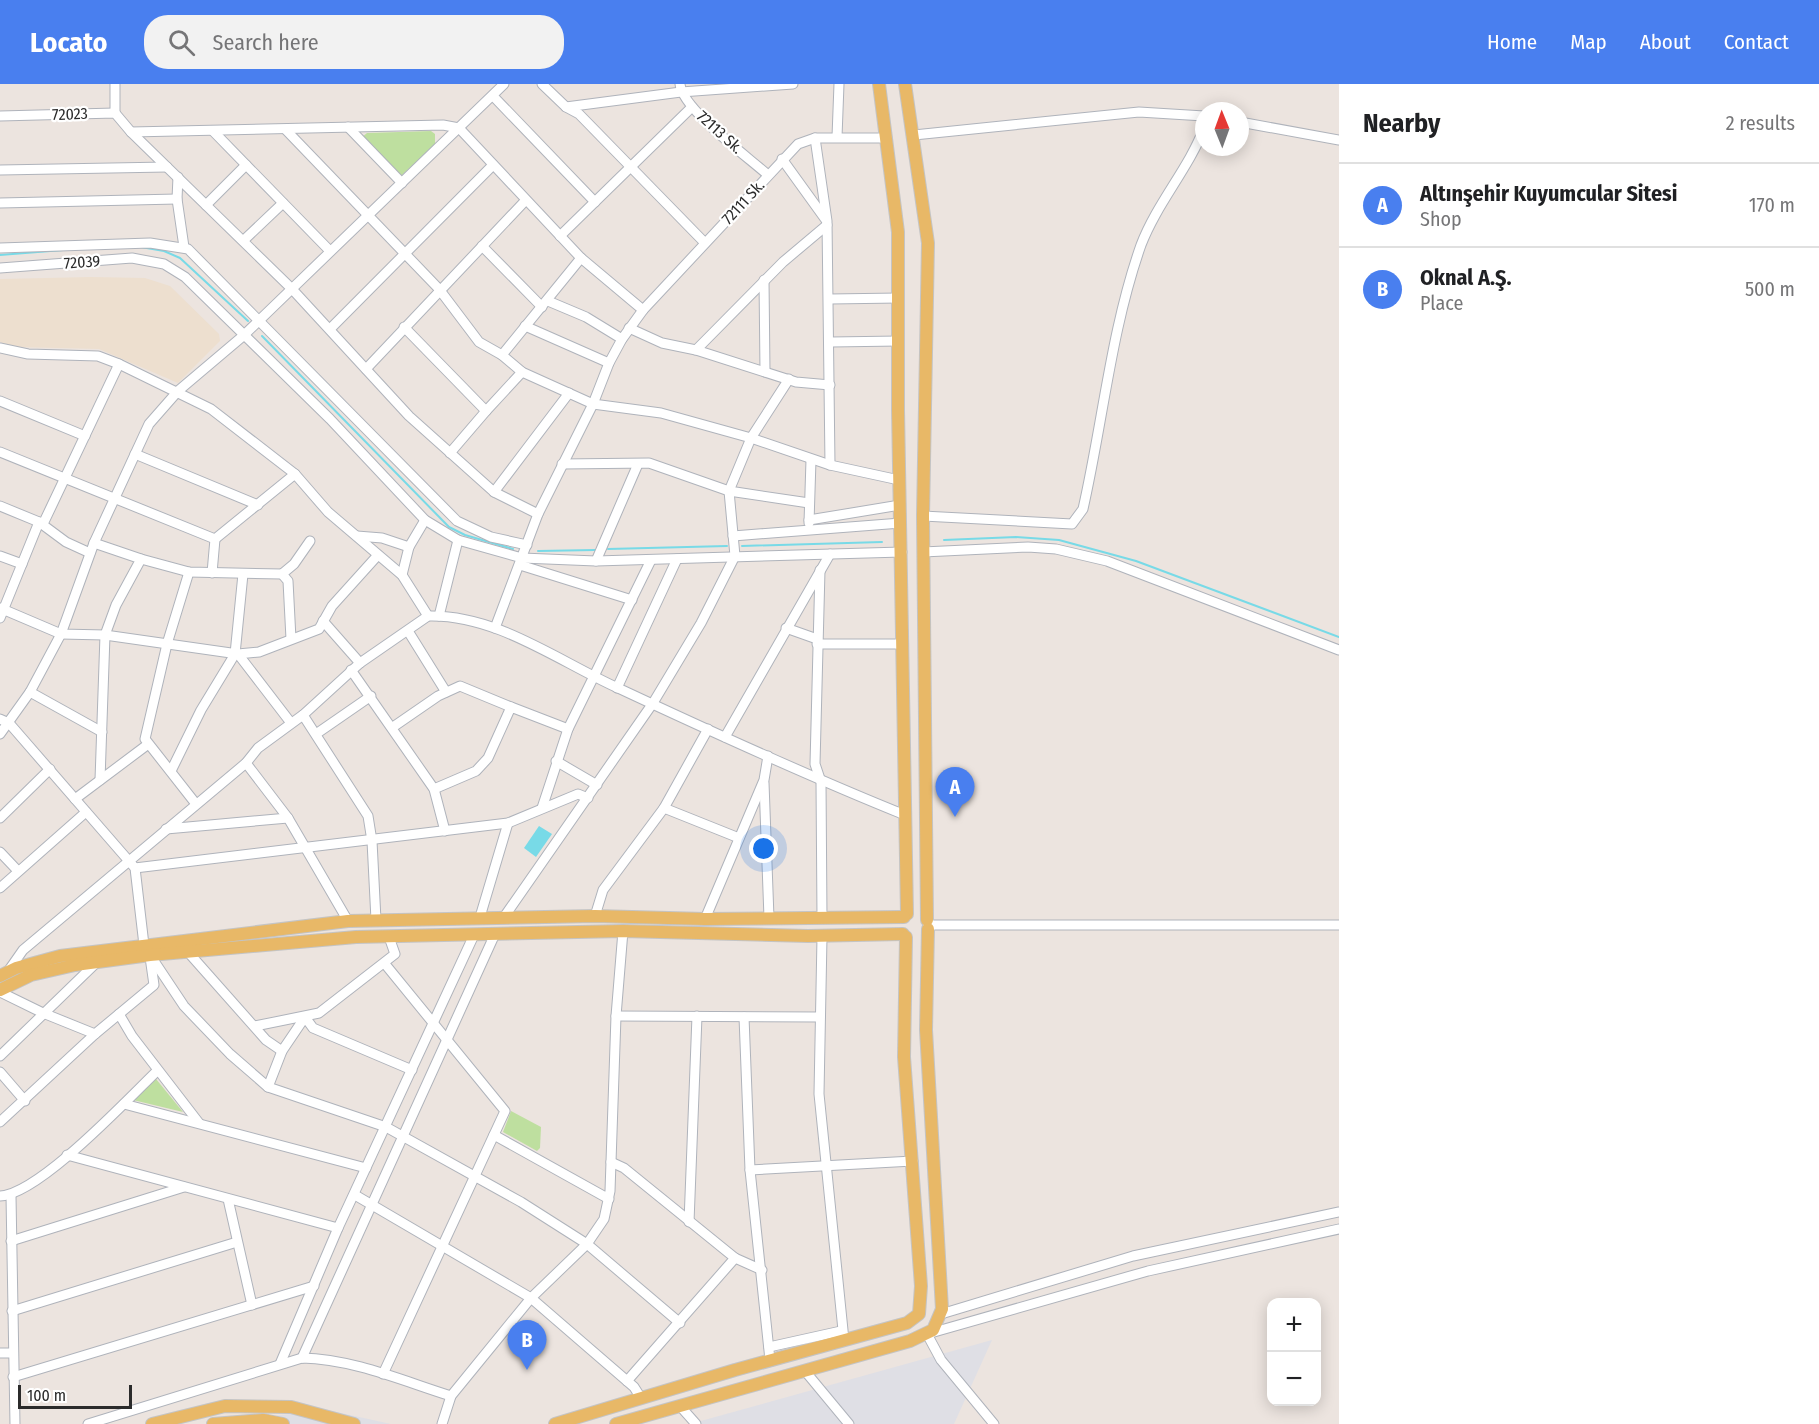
<!DOCTYPE html>
<meta charset="utf-8">
<style>
:root{--surface:#fff;--page:#f2f2f2;--text:#202124;--muted:#757577;--line:#e0e0e0;--accent:#497fef}
body{margin:0;font-family:"Fira Sans Condensed",sans-serif;background:var(--page);color:var(--text)}
.controls{position:absolute;right:18px;bottom:18px;display:grid;overflow:hidden;border-radius:12px;box-shadow:0 3px 15px #0003}
.controls button{width:54px;height:54px;display:grid;place-items:center;padding:0;border:0;border-bottom:2px solid var(--line);background:var(--surface);color:var(--text);font:30px sans-serif}
.compass{position:absolute;left:1195px;top:18px;width:54px;height:54px;border-radius:50%;background:var(--surface);box-shadow:0 3px 15px #0003;rotate:359deg}
.scale{position:absolute;left:18px;bottom:15px;width:114px;box-sizing:border-box;padding-left:6px;border:3px solid #2b2b2b;border-top:0;font-size:16px;line-height:21px;white-space:nowrap;color:#2b2b2b;-webkit-text-stroke:4px #fff;paint-order:stroke}
.you{position:absolute;left:764px;top:765px;width:21px;height:21px;margin:-15px;border:4px solid #fff;border-radius:50%;background:#1a73e8;box-shadow:0 0 0 9px #1a73e833}
.badge{display:grid;place-items:center;width:39px;height:39px;border-radius:50%;background:var(--accent);color:#fff;font-size:20px;font-weight:700}
.pin{position:absolute;translate:-50% -50px;filter:drop-shadow(0 2px 3px #0008)}
.pin::after{content:'';position:absolute;top:32px;width:21px;height:18px;background:inherit;clip-path:polygon(0 0,100% 0,50% 100%)}
.list{margin:0;padding:0;list-style:none}
h2{display:flex;justify-content:space-between;align-items:center;height:78px;margin:0;padding:0 24px;font-size:26px}
h2 small{font-size:20px;font-weight:400;color:var(--muted)}
.list li{display:grid;grid-template-columns:39px 1fr auto;gap:18px;align-items:center;box-sizing:border-box;height:84px;padding:0 24px;border-top:2px solid var(--line)}
.list b{display:block;font-size:22px;white-space:nowrap}
.list p{margin:0;font-size:20px;white-space:nowrap;color:var(--muted)}
.list em{font-size:20px;font-style:normal;color:var(--muted)}
.icon{flex:none;width:33px;height:33px;fill:none;stroke:currentColor;stroke-width:2;stroke-linecap:round;stroke-linejoin:round}
.map{position:relative;flex:none;width:1339px;height:1340px;overflow:hidden}
header{display:flex;align-items:center;gap:36px;box-sizing:border-box;height:84px;padding:0 30px;background:var(--accent);color:#fff}
header strong{font-size:28px}
nav{display:flex;gap:33px;margin-inline-start:auto;font-size:21px}
.search{width:420px;height:54px;background:var(--page);display:flex;align-items:center;gap:15px;box-sizing:border-box;padding:0 21px;border-radius:24px;color:var(--muted);font-size:22px}
main{display:flex}
aside{flex:1;background:var(--surface)}
.map>svg:first-child{display:block}
</style>
<header>
<strong>Locato</strong>
<div class="search"><svg class="icon" aria-label="search" viewBox="0 0 24 24"><circle cx="10" cy="10" r="6"/><path d="M15 15l6 6"/></svg>Search here</div>
<nav><a>Home</a><a>Map</a><a>About</a><a>Contact</a></nav>
</header>
<main>
<div class="map">
<svg width="1339" height="1340" viewBox="0 0 1339 1340">
<rect width="100%" height="100%" fill="#ece4df"/>
<g fill="#dfdfe5">
<path d="M992 1256 954 1340H690Z"/>
<path d="M332 1327 391 1340H242L278 1331Z"/>
</g>
<path fill="#eddfcf" d="M91 193 145 194 170 202 219 250 220 257 178 299 99 265 16 263 0 258V195Z"/>
<g fill="#bedf9f">
<path d="M431 47 435 50V60L400 93 361 54 367 49Z"/>
<path d="M156 995 183 1028 133 1016Z"/>
<path d="M511 1027 541 1043 540 1064 537 1067 503 1048Z"/>
</g>
<path fill="#78dae7" d="M539 742 552 750 536 773 524 764Z"/>
<g fill="none" stroke-linecap="round" stroke-linejoin="round">
<g stroke="#78dae7" stroke-width="2">
<path d="M141 163 164 167 180 174 248 237"/>
<path d="M0 171 63 166"/>
<path d="M262 252 449 443 465 451 513 465"/>
<path d="M944 456 1016 453 1059 456 1136 477 1339 553"/>
<path d="M742 462 882 458"/>
<path d="M608 465 727 462"/>
<path d="M538 467 595 466"/>
</g>
<defs>
<g id="minor">
<path d="M115 0V29"/>
<path d="M542 0 566 23 579 30 705 159"/>
<path d="M680 0C682 25 748 73 768 91"/>
<path d="M493 12 595 118"/>
<path d="M566 23 681 8 793 0"/>
<path d="M0 32 115 29 131 48 292 205 409 332 494 408 538 430"/>
<path d="M1240 38 1339 56"/>
<path d="M348 43 402 99"/>
<path d="M286 46 439 205 479 258 502 271 522 288 593 320 661 329 751 354 830 381 899 396"/>
<path d="M213 47 330 167"/>
<path d="M131 48 443 41 459 44 581 174 643 226"/>
<path d="M914 51 1139 28 1204 32"/>
<path d="M837 53 839 0"/>
<path d="M815 54 827 137 830 381"/>
<path d="M782 75 826 136"/>
<path d="M0 86 167 83"/>
<path d="M178 93 177 115 184 163"/>
<path d="M0 119 177 115"/>
<path d="M206 121 246 81"/>
<path d="M560 152 692 23"/>
<path d="M244 156 283 119"/>
<path d="M482 162 542 223"/>
<path d="M0 164 150 159 188 165 457 437 491 453 527 461"/>
<path d="M0 184 132 174 164 180 185 193 330 335 425 436 458 456 522 474 596 477 902 468"/>
<path d="M764 196 765 288"/>
<path d="M830 215 899 214"/>
<path d="M548 217 586 233 622 255"/>
<path d="M525 242 609 279"/>
<path d="M404 243 486 327 450 369"/>
<path d="M629 244 662 259 696 266 796 298 830 301"/>
<path d="M330 245 493 81"/>
<path d="M831 258 899 257"/>
<path d="M0 264 28 270 98 272 119 280 211 325 295 390"/>
<path d="M696 266 783 178 827 141"/>
<path d="M502 271 581 174"/>
<path d="M366 285 525 117"/>
<path d="M0 317 85 352"/>
<path d="M486 327 522 288"/>
<path d="M0 368 215 455 212 489"/>
<path d="M135 370 258 421"/>
<path d="M562 380 649 379 729 407 809 419"/>
<path d="M494 408 569 309"/>
<path d="M0 422 39 438 66 458 90 469"/>
<path d="M923 432 1072 440 1083 425C1103 337 1111 246 1141 161 1157 119 1189 84 1204 44"/>
<path d="M809 436 900 421"/>
<path d="M809 439 811 376"/>
<path d="M43 440 119 280"/>
<path d="M357 452 382 454 409 463 425 436"/>
<path d="M733 452 901 439"/>
<path d="M215 455 295 390 328 428 402 491 428 532"/>
<path d="M94 459 141 475 116 521 105 551 100 696"/>
<path d="M923 468 1028 463 1056 465 1107 477 1339 566"/>
<path d="M0 472 22 480"/>
<path d="M141 475 189 488 282 490"/>
<path d="M596 477 638 380"/>
<path d="M520 481 632 516"/>
<path d="M820 486 815 680 821 698 822 834"/>
<path d="M189 488 167 560 145 655 196 720"/>
<path d="M402 491 409 463"/>
<path d="M0 524 61 550 105 551 238 570 259 568 319 545 332 522 378 471"/>
<path d="M439 532 458 456"/>
<path d="M0 534 39 438"/>
<path d="M323 537 360 579"/>
<path d="M495 544 538 430 593 320 609 279 622 255 643 226 798 60 815 54H887"/>
<path d="M786 544 817 555"/>
<path d="M408 547 446 608"/>
<path d="M291 555 288 497 282 490 294 480 310 457"/>
<path d="M817 560H902"/>
<path d="M238 570 291 639"/>
<path d="M351 586 434 705 445 747"/>
<path d="M617 604 677 475"/>
<path d="M30 608 102 648"/>
<path d="M303 631 368 732 372 757 376 836"/>
<path d="M0 635 9 639 135 784 144 861"/>
<path d="M393 643 438 612 460 602 511 623"/>
<path d="M0 650 30 608 61 550 94 459 149 340 178 307 243 252 504 0"/>
<path d="M316 650 371 612"/>
<path d="M725 653 830 470"/>
<path d="M556 677 597 701"/>
<path d="M246 679 288 734 348 837"/>
<path d="M171 687 201 626 235 570 243 490"/>
<path d="M764 699 769 834"/>
<path d="M434 705 476 687 488 674 511 623 568 645"/>
<path d="M75 715 147 661"/>
<path d="M542 724 568 645 651 476"/>
<path d="M664 724 739 754"/>
<path d="M0 734 50 685"/>
<path d="M166 745 288 734"/>
<path d="M0 768 18 787"/>
<path d="M135 784 508 739 578 710 588 714"/>
<path d="M0 804 86 728"/>
<path d="M595 832 603 806 664 724 708 645"/>
<path d="M480 833 508 739"/>
<path d="M504 833 653 619 701 539 735 472 729 407 751 354 789 295"/>
<path d="M705 835 764 696 768 672"/>
<path d="M928 841H1339"/>
<path d="M822 853 819 1010 844 1256"/>
<path d="M188 868 266 956 282 967"/>
<path d="M150 871 184 922 230 970 268 1003 386 1043 521 1118 587 1160 680 1239"/>
<path d="M9 886 23 866 246 679 258 664 303 631 360 579 428 532C496 530 558 577 618 604 712 648 808 692 905 731"/>
<path d="M0 908 43 929 95 950"/>
<path d="M119 930 132 952 199 1039"/>
<path d="M616 932 820 933"/>
<path d="M744 933 750 1086 770 1276"/>
<path d="M255 942 319 929 395 870 389 853"/>
<path d="M0 972 97 878"/>
<path d="M0 988 25 1017"/>
<path d="M268 1003 282 967 305 933 313 944 412 986"/>
<path d="M124 1020 366 1084"/>
<path d="M0 1038 95 950 154 901 150 873"/>
<path d="M494 1051 609 1115"/>
<path d="M67 1071 338 1144"/>
<path d="M611 1078 624 1084 735 1174 762 1186"/>
<path d="M750 1086 913 1077"/>
<path d="M355 1111 531 1214 634 1303 641 1314"/>
<path d="M0 1112C39 1110 126 1017 157 987"/>
<path d="M11 1112 15 1340"/>
<path d="M228 1115 252 1221"/>
<path d="M689 1138 697 932"/>
<path d="M11 1157 184 1103"/>
<path d="M12 1227 237 1158"/>
<path d="M941 1230 1133 1172 1339 1128"/>
<path d="M769 1263 841 1247"/>
<path d="M0 1269H13"/>
<path d="M302 1274 495 850"/>
<path d="M280 1280 338 1144 474 851"/>
<path d="M805 1287 849 1340"/>
<path d="M383 1290 505 1027 385 880"/>
<path d="M13 1293 314 1202"/>
<path d="M627 1297 735 1174"/>
<path d="M680 1322 696 1340"/>
<path d="M88 1340 302 1274C353 1275 403 1297 451 1312"/>
<path d="M442 1340 451 1312 531 1214 587 1160 604 1135 610 1107 616 932 623 847"/>
<path d="M994 1340 941 1276 927 1250 1148 1187 1339 1145"/>
</g>
<g id="major">
<path d="M879 0 898 148V326L907 830"/>
<path d="M905 0 928 159 923 432 927 836"/>
<path d="M0 892 16 884 60 872 348 837 595 832 705 835 904 833"/>
<path d="M0 906 31 891 75 881 150 871 356 853 623 847 808 852 903 850"/>
<path d="M152 1340 225 1322 291 1323 354 1340"/>
<path d="M213 1340 263 1336 283 1340"/>
<path d="M555 1340 735 1286 907 1239 919 1230 921 1202 904 973 906 853"/>
<path d="M616 1340 910 1257 933 1246 942 1225 926 946 928 845"/>
</g>
</defs>
<use href="#minor" stroke="#afb3bb" stroke-width="11"/>
<use href="#major" stroke="#c4c4c4" stroke-width="14"/>
<use href="#minor" stroke="#fff" stroke-width="9"/>
<use href="#major" stroke="#e8b867" stroke-width="12"/>
</g>
<g text-anchor="middle" dominant-baseline="central" stroke-width="4.5" stroke-linejoin="round" paint-order="stroke">
<g font-size="16" fill="#2b2b2b" stroke="#fff">
<text transform="translate(70 30) rotate(-2)">72023</text>
<text transform="translate(720 48) rotate(42)">72113 Sk.</text>
<text transform="translate(743 118) rotate(-47)">72111 Sk.</text>
<text transform="translate(82 178) rotate(-4)">72039</text>
</g>
</g>
</svg>
<div class="controls">
<button>+</button>
<button>−</button>
</div>
<svg class="compass" viewBox="-18 -18 36 36"><path d="M0-13l5 13h-10z" fill="#e53935"/><path d="M0 13l5-13h-10z" fill="#757577"/></svg>
<div class="scale">100 m</div>
<div class="you"></div>
<div class="pin badge" style="left:955px;top:733px">A</div>
<div class="pin badge" style="left:527px;top:1286px">B</div>
</div>
<aside>
<h2>Nearby<small>2 results</small></h2>
<ul class="list">
<li><span class="badge">A</span><div><b>Altınşehir Kuyumcular Sitesi</b><p>Shop</p></div><em>170 m</em></li>
<li><span class="badge">B</span><div><b>Oknal A.Ş.</b><p>Place</p></div><em>500 m</em></li>
</ul>
</aside>
</main>
